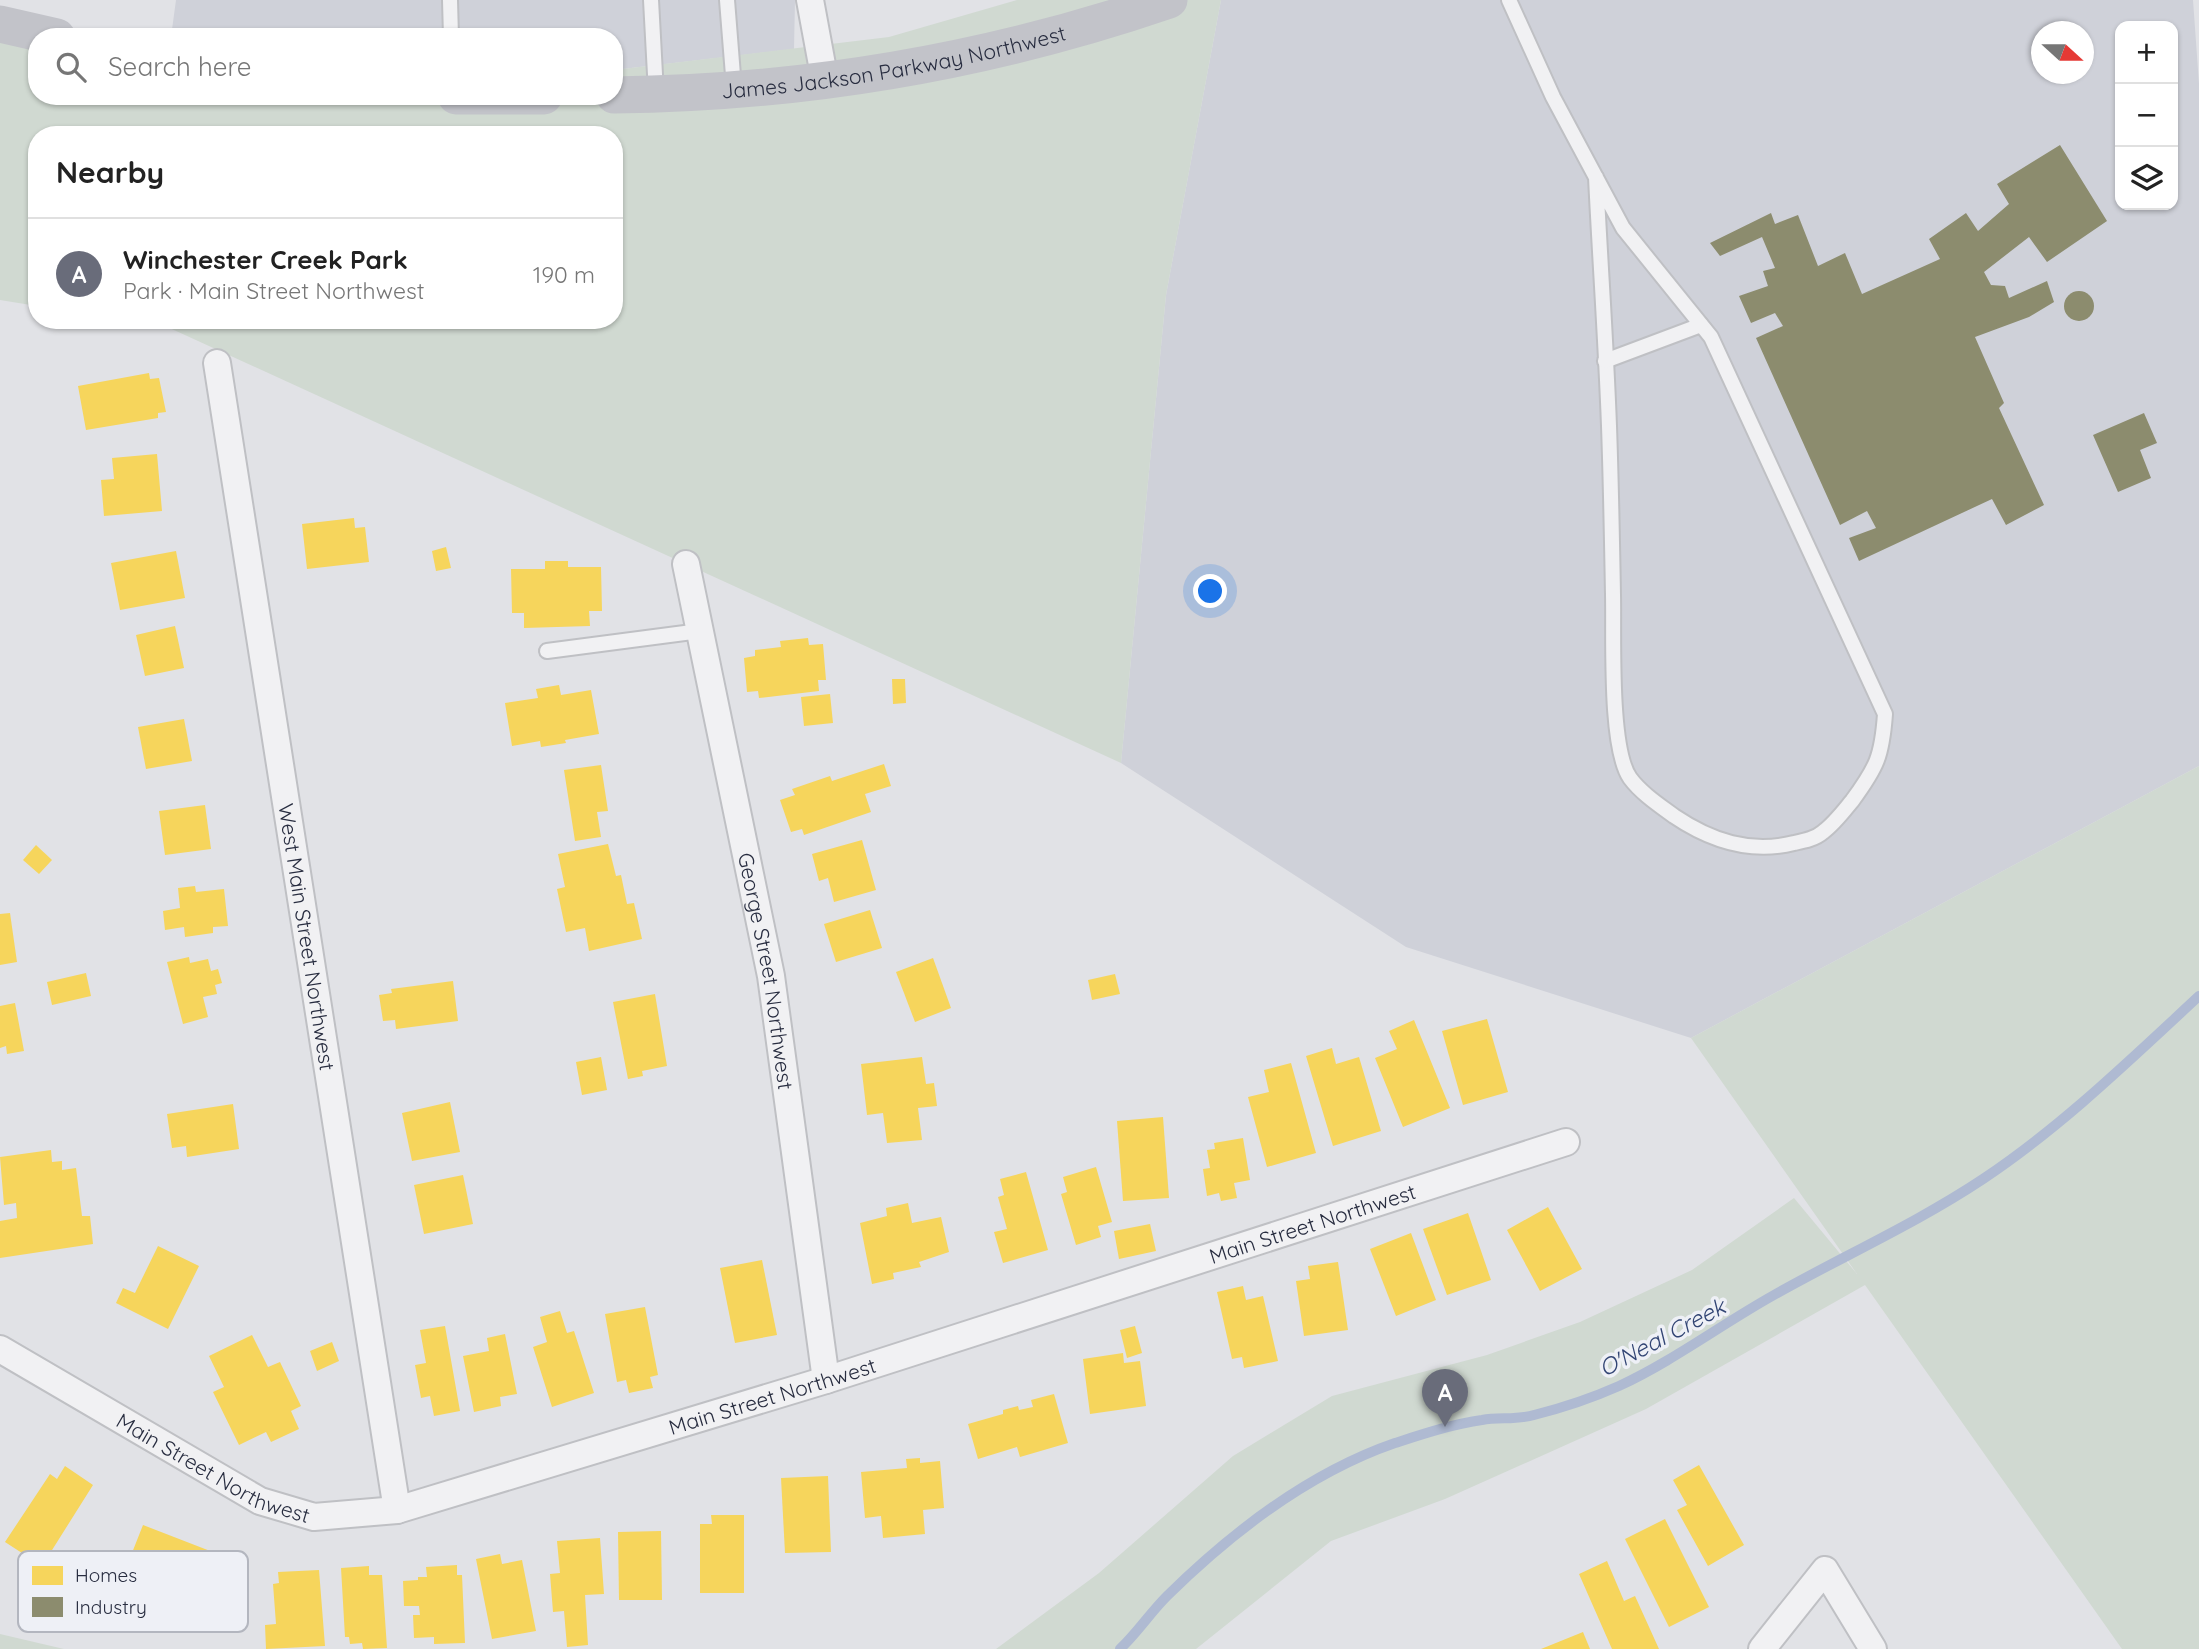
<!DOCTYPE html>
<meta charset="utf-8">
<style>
:root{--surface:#fff;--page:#f6f6f6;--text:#222;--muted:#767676;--line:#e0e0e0;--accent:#696c7a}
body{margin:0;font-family:Quicksand,sans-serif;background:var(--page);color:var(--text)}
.controls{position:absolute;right:21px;top:21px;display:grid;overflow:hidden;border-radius:14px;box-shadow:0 2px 5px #0004}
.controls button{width:63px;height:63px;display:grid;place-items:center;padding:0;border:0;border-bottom:2px solid var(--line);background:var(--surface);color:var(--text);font:35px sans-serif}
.compass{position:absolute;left:2031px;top:21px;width:63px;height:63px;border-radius:50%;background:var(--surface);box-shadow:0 2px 5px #0004;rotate:111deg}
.you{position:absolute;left:1211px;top:592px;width:24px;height:24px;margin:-18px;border:5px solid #fff;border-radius:50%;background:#1a73e8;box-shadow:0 0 0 10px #1a73e833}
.badge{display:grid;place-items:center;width:46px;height:46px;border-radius:50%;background:var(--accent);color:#fff;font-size:23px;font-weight:700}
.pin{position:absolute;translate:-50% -58px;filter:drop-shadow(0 2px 4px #0008)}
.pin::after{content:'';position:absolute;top:37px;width:24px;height:21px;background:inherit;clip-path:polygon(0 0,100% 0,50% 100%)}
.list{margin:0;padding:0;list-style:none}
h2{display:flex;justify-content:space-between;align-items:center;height:91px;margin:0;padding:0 28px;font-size:30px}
h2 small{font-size:23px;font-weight:400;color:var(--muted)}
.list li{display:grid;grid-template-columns:46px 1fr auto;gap:21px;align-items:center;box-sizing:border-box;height:112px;padding:0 28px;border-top:2px solid var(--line)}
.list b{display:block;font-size:26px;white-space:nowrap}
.list p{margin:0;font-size:23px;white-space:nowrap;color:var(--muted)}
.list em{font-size:23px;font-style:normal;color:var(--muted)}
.icon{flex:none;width:38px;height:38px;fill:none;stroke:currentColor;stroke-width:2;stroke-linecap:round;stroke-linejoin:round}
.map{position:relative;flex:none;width:2199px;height:1649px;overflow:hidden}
.search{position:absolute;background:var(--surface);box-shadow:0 2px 5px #0004;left:28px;top:28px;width:595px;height:77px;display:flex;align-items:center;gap:18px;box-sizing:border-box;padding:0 24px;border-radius:28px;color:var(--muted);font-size:26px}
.panel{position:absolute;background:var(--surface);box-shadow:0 2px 5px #0004;left:28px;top:126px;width:595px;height:203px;border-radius:28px}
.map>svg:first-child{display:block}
</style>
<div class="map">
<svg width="2199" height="1649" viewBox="0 0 2199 1649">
<rect width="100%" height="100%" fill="#e1e2e6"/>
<g fill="#cfd1d9" fill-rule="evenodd">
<path d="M176 0H795L794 49 614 70V37H171Z"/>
<path d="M1221 0H2193L2199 84V766L1691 1038 1406 947 1121 763 1166 295ZM2120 26H2173V205H2120ZM2042 32H2084V74H2042Z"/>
</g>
<g fill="#d0d9d1">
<path d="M1017 0H1221L1166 295 1121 763 163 325 134 320H614V135H37V306L0 300V24L37 37V96H614V70L889 37Z"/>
<path d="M2199 766V1649H2122L1865 1285 1646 1409 1445 1499 1331 1541 1196 1649H996L1099 1573 1233 1456 1332 1396 1487 1355 1580 1322 1692 1270 1794 1198 1857 1274 1691 1038Z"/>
<path d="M0 1634 64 1649H0Z"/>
</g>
<g fill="#f6d55c">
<path d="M149 373 150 379 159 378 166 412 158 413V418L86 430 78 386Z"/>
<path d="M157 454 162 511 104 516 101 480 114 479 112 458Z"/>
<path d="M354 518 355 528 365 527 369 562 307 569 302 524Z"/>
<path d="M446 547 451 568 436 571 432 551Z"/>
<path d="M176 551 185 598 120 610 111 563Z"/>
<path d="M545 561H568V567H601L602 611H589L590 626 524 628V613H512L511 569H545Z"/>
<path d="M175 626 184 668 145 676 136 635Z"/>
<path d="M808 638 809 645 823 644 826 680H818L819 691 759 698 758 691 747 692 744 658 755 656V650L781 647 780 641Z"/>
<path d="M892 679H905L906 703 893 704Z"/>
<path d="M559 685 561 695 591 690 599 734 565 740 566 743 541 747 540 741 512 746 505 703 538 698 536 689Z"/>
<path d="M830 694 833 723 804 726 801 697Z"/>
<path d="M184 719 192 761 146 769 138 727Z"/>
<path d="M884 764 891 786 865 794 871 812 804 835 802 829 791 832 780 800 795 795 792 789 830 776 832 781Z"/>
<path d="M601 765 608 811 597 812 601 837 575 841 564 770Z"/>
<path d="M205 805 211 849 165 855 159 811Z"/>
<path d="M862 840 876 890 834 902 828 878 819 881 812 854Z"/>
<path d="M608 844 616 876 621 875 627 904 634 903 642 939 589 951 585 928 566 932 557 889 565 887 558 854Z"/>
<path d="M36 845 52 860 39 874 23 860Z"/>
<path d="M195 886 196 892 224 889 228 926 213 927V933L185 937 184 927 165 930 163 911 180 908 178 888Z"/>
<path d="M870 910 882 948 836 962 824 924Z"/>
<path d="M10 913 17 962 0 965V914Z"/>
<path d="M189 957 190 963 208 959 211 971 218 969 222 983 215 985 217 994 203 997 208 1017 183 1024 167 962Z"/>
<path d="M933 958 951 1008 915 1022 896 972Z"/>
<path d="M86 973 91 996 52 1005 47 982Z"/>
<path d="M1115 974 1120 994 1092 1000 1088 980Z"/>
<path d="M453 981 458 1021 396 1029 395 1020 383 1021 379 995 392 993 391 989Z"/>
<path d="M655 994 667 1066 642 1071 643 1076 628 1079 613 1002Z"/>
<path d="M15 1003 24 1051 7 1054 6 1046 0 1048V1006Z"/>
<path d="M1487 1019 1508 1092 1463 1105 1442 1031Z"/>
<path d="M1414 1020 1450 1108 1403 1127 1375 1058 1397 1049 1389 1031Z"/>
<path d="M1332 1048 1336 1064 1359 1057 1381 1131 1333 1146 1306 1056Z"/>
<path d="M601 1057 607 1090 582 1095 576 1062Z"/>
<path d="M922 1057 926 1084 934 1083 937 1106 918 1108 922 1140 887 1143 883 1113 867 1115 861 1064Z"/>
<path d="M1291 1063 1316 1153 1267 1167 1248 1097 1269 1092 1264 1070Z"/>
<path d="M450 1102 460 1152 412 1161 402 1113Z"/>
<path d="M233 1104 239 1149 187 1157 186 1146 172 1148 167 1114Z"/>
<path d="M1163 1117 1169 1198 1123 1201 1117 1121Z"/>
<path d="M1243 1138 1250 1180 1234 1183 1237 1198 1221 1201 1219 1193 1207 1196 1203 1169 1210 1168 1207 1150 1215 1149 1214 1143Z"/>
<path d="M51 1150 52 1162 62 1161V1170L76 1168 82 1216H90L93 1244 0 1258V1221L17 1218 16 1203 4 1205 0 1157Z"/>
<path d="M1096 1167 1112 1222 1098 1226 1101 1237 1076 1245 1061 1194 1067 1192 1063 1177Z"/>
<path d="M1026 1172 1048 1250 1003 1263 994 1232 1007 1229 998 1197 1004 1195 1000 1179Z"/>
<path d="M463 1175 473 1224 424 1234 414 1185Z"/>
<path d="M908 1203 912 1223 941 1217 949 1252 919 1262 921 1267 893 1273 894 1279 872 1284 860 1223 887 1216 886 1208Z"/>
<path d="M1548 1207 1582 1269 1540 1291 1507 1230Z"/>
<path d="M1468 1213 1491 1280 1447 1295 1423 1229Z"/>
<path d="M1150 1224 1156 1251 1119 1259 1114 1231Z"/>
<path d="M1411 1233 1436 1300 1396 1316 1370 1249Z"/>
<path d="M158 1246 199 1266 168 1329 116 1303 123 1288 135 1293Z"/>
<path d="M762 1260 777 1335 735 1343 720 1268Z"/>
<path d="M1338 1262 1348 1330 1304 1336 1296 1281 1310 1279 1308 1266Z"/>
<path d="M1243 1286 1246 1300 1263 1296 1278 1361 1244 1368 1242 1357 1232 1359 1217 1292Z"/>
<path d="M645 1307 658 1375 650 1377 653 1388 629 1393 626 1380 617 1382 605 1314Z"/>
<path d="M560 1311 567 1333 574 1331 594 1393 552 1407 533 1347 547 1342 540 1317Z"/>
<path d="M445 1326 460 1411 434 1416 430 1396 421 1398 415 1365 426 1363 420 1330Z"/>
<path d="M1135 1326 1142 1353 1127 1358 1120 1330Z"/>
<path d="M505 1334 517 1394 500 1397 501 1406 474 1412 463 1356 489 1351 487 1338Z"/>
<path d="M252 1335 268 1367 280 1362 301 1406 291 1411 299 1429 271 1442 266 1432 239 1445 213 1392 224 1387 209 1356Z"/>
<path d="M332 1342 339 1361 317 1371 310 1351Z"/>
<path d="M1123 1353 1124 1363 1140 1361 1146 1406 1090 1414 1083 1359Z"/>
<path d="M1054 1394 1068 1443 1020 1457 1017 1447 978 1459 968 1424 1003 1414V1410L1018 1406 1019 1410 1033 1407 1031 1400Z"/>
<path d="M920 1458V1463L940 1461 944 1508 923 1510 925 1534 883 1538 881 1516 865 1518 861 1472 907 1468 906 1459Z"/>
<path d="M1699 1465 1744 1545 1708 1566 1677 1510 1687 1505 1673 1480Z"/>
<path d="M65 1466 93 1485 42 1566 5 1542 50 1474 57 1479Z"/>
<path d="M828 1476 831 1552 785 1553 781 1478Z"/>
<path d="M711 1515H744V1593H700V1524H712Z"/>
<path d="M1665 1519 1709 1607 1669 1627 1625 1539Z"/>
<path d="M143 1525 236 1561 219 1603 158 1579 162 1568 147 1562 143 1575 126 1568Z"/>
<path d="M661 1531 662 1600H619L618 1532Z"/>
<path d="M600 1538 604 1594 585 1595 588 1645 567 1647 564 1611 553 1612 550 1574 560 1573 557 1541Z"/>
<path d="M500 1554 502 1564 522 1560 536 1631 492 1639 476 1559Z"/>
<path d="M1607 1561 1624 1601 1635 1596 1659 1649H1612L1579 1574Z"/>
<path d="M457 1565V1575H462L465 1643 434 1644V1637L414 1638 413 1615H420L419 1606H404L403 1581 418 1580V1577H427L426 1567Z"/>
<path d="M369 1566V1575H382L387 1648 363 1649 362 1643 350 1644 349 1637H345L341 1568Z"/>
<path d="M319 1570 325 1646 266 1649 265 1625 276 1624 273 1584 279 1583 278 1572Z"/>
<path d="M1583 1632 1590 1649H1541Z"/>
</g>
<g fill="#8c8c6e">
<path d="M2060 145 2107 221 2047 262 2029 237 1984 272 1991 285 2005 286 2009 298 2047 281 2054 302 2029 317 1975 337 2004 403 1999 408 2044 505 2006 525 1992 499 1859 561 1849 538 1876 528 1867 511 1840 525 1756 338 1783 326 1775 313 1751 323 1739 296 1768 286 1763 271 1775 268 1762 237 1720 256 1710 243 1771 213 1775 224 1798 215 1818 266 1845 253 1862 294 1940 259 1929 239 1966 213 1978 231 2009 204 1997 184Z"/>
<circle cx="2079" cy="306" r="15"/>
<path d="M2144 413 2157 443 2140 450 2151 478 2118 492 2093 435Z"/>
</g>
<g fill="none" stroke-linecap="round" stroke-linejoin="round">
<path stroke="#afbad2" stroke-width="10" d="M1120 1649C1137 1633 1150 1613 1167 1596 1232 1532 1308 1473 1395 1443 1423 1434 1453 1424 1482 1420 1499 1417 1517 1420 1534 1415 1562 1408 1592 1398 1619 1386 1673 1361 1722 1324 1774 1295 1843 1256 1917 1223 1983 1179 2061 1127 2130 1060 2199 996"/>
<defs>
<g id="lane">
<path d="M450 0 451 37"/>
<path d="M651 0 656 93"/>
<path d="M727 0 734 88"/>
<path d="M1509 0 1553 97 1623 228 1711 337 1885 714C1882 756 1877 767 1852 801 1843 812 1834 824 1823 832 1815 839 1804 841 1794 843 1750 854 1711 841 1674 816 1659 805 1641 793 1630 778 1609 748 1614 636 1613 595 1612 539 1611 482 1609 426 1606 343 1600 260 1596 177"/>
<path d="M1605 361 1701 325"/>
<path d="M547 651 700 631"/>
</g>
<g id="street">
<path d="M810 0 825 81"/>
<path id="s1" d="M217 363 397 1510"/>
<path id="s2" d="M686 564 771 976 826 1380"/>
<path id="s3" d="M0 1349 260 1501 314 1517 397 1510 826 1380 1566 1142"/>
<path d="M1762 1649 1825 1570 1873 1649"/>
</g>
</defs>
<use href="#lane" stroke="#bfc0c4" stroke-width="18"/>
<use href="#street" stroke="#bfc0c4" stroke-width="30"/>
<use href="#lane" stroke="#f1f1f3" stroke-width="14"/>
<use href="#street" stroke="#f1f1f3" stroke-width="26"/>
<g stroke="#c2c3c9" stroke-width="37">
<path d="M0 24 57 37"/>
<path id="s4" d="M614 95C802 93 991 61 1169 0"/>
<path d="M456 96H544"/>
</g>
</g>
<g text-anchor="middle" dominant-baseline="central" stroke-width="7" stroke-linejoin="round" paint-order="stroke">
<g font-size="21" fill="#282d40" stroke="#eef0f6">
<text stroke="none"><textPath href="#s4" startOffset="282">James Jackson Parkway Northwest</textPath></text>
<text stroke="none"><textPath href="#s1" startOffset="581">West Main Street Northwest</textPath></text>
<text stroke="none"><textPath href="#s2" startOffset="415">George Street Northwest</textPath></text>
<text stroke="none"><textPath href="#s3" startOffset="1400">Main Street Northwest</textPath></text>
<text stroke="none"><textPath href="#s3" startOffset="833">Main Street Northwest</textPath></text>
<text stroke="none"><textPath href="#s3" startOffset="245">Main Street Northwest</textPath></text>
</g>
<g font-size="23" font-style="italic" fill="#324574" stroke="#eef0f6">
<text transform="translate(1662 1337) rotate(-28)">O'Neal Creek</text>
</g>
</g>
<rect x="18" y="1551" width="230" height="81" rx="10" fill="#eef0f6" stroke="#b3b6bf" stroke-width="2"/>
<rect x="32" y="1566" width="31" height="19" fill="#f6d55c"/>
<rect x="32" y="1597" width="31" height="20" fill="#8c8c6e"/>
<g font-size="19" fill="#282d40">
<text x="75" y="1582">Homes</text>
<text x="75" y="1614">Industry</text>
</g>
</svg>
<div class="controls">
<button>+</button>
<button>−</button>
<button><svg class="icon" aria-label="layers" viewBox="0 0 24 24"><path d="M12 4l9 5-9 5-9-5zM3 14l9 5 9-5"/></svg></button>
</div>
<svg class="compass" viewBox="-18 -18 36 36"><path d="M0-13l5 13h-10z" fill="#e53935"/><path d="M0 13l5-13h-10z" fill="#767676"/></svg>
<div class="you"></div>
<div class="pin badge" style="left:1445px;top:1427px">A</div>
<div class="search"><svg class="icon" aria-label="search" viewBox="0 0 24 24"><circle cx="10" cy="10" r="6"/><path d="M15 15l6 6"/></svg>Search here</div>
<section class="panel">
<h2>Nearby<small></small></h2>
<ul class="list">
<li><span class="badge">A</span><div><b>Winchester Creek Park</b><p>Park · Main Street Northwest</p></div><em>190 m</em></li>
</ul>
</section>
</div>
